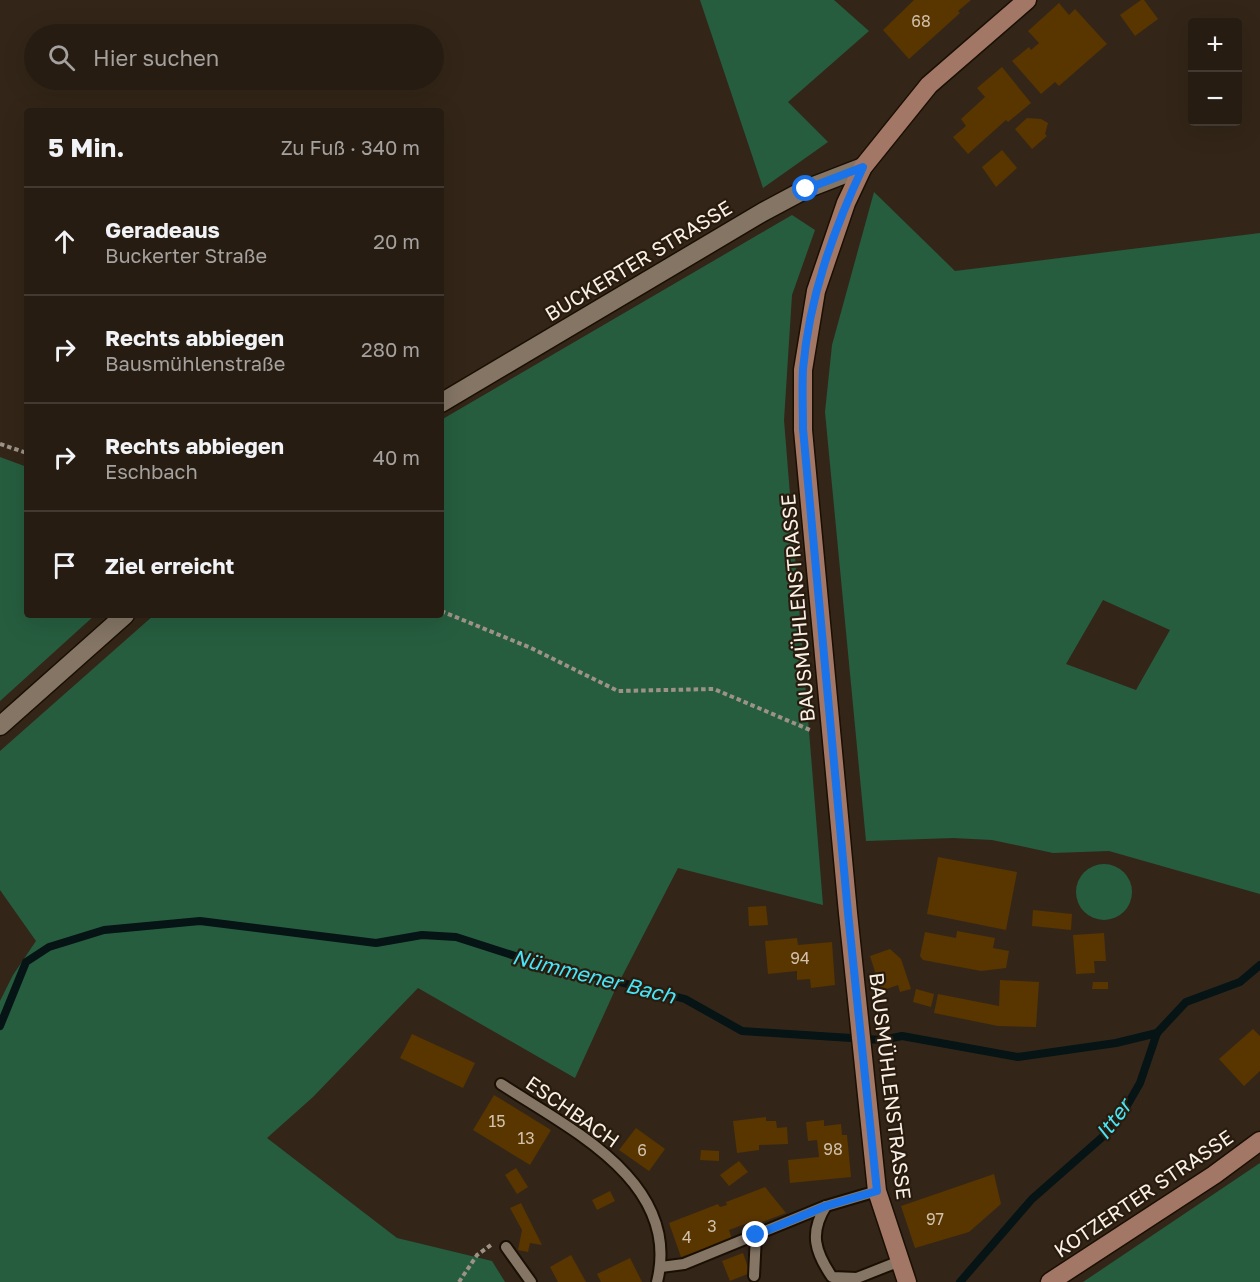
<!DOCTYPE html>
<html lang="de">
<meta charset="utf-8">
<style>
:root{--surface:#261c12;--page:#322920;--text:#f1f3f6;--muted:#a4a19f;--line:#423a32}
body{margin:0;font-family:"Golos Text",sans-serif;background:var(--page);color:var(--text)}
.controls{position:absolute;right:18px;top:18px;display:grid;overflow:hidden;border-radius:6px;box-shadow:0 6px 24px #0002}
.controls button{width:54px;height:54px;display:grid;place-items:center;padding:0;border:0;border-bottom:2px solid var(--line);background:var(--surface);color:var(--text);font:30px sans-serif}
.stop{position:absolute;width:18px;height:18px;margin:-14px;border:4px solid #1a73e8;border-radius:50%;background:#fff}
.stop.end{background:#1a73e8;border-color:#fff;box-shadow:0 2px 6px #0008}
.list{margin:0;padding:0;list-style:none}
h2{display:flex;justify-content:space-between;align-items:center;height:78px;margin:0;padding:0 24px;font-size:26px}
h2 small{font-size:20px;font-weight:400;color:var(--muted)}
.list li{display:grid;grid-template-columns:39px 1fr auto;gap:18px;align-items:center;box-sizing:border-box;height:108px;padding:0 24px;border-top:2px solid var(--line)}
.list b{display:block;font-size:22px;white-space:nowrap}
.list p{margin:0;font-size:20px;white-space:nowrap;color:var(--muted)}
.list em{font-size:20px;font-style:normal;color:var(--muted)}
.icon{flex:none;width:33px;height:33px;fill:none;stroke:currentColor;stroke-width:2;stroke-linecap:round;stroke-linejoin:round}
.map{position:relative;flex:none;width:1260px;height:1282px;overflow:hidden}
.search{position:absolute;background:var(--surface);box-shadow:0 6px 24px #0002;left:24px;top:24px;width:420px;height:66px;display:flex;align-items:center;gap:15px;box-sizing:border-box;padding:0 21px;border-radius:33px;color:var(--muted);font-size:22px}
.panel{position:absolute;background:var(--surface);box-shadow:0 6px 24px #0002;left:24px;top:108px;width:420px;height:510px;border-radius:6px}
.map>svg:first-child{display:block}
</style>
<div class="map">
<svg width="1260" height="1282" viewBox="0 0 1260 1282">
<rect width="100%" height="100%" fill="#332618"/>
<g fill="#265d3f" fill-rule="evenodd">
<path d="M700 0H834L869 31 788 102 828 142 763 188Z"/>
<path d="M874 192 955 271 1260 233V894L1109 851 1053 853 992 840 953 838 866 841 825 412 832 345ZM1103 600 1170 630 1136 690 1066 664Z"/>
<path d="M792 215 815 230 792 295 784 420 823 905 678 868 615 990 575 1078 418 988 313 1097 267 1138 397 1238 492 1261 505 1282H0V1001L13 975 36 941 0 890V751L154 615H441V420Z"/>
<path d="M0 457 27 467V615H95L0 701Z"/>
<circle cx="1104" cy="892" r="28"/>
<path d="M1260 1163V1282H1083Z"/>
</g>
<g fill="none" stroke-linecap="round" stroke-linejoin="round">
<g stroke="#061415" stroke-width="8">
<path d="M0 1026 26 962 49 947 104 930 200 921 376 943 422 935 456 937 574 975 600 977 685 999 742 1031 882 1040 902 1036 1018 1057 1116 1043 1157 1033"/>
<path d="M960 1282 1032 1199 1107 1133 1121 1116 1140 1083 1157 1033 1186 1002 1240 982 1260 965"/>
</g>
</g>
<g fill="#593500">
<path d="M914 0H971L958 11 960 13 909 59 883 30Z"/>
<path d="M1141 0H1144L1158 19 1135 36 1120 15Z"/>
<path d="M1059 3 1069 15 1075 9 1107 44 1059 86 1055 82 1041 94 1012 61 1029 47 1031 50 1039 43 1028 31Z"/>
<path d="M1002 67 1031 103 1008 122 1006 120 968 154 953 137 966 126 961 119 985 97 977 88Z"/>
<path d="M1027 118 1041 119 1048 123 1045 134 1047 136 1032 149 1015 129Z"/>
<path d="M1002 150 1017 168 996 187 982 167Z"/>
<path d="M938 857 1017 872 1006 930 927 914Z"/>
<path d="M766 906 768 925 749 926 748 907Z"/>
<path d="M1033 910 1072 914 1071 930 1032 926Z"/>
<path d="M957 931 995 938 993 948 1009 951 1006 968 981 971 923 960 920 956 925 932 956 938Z"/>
<path d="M1104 933 1106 961H1094L1095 973 1076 974 1073 935Z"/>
<path d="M797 938 798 945 832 942 835 985 811 988 810 979 797 980V971L768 974 765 941Z"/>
<path d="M890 949 901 959 911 989 900 992 898 985 881 991 870 956Z"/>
<path d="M1000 980 1039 982 1036 1027 998 1026 934 1013 938 994 999 1006Z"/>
<path d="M1093 982H1108V989H1092Z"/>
<path d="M916 989 934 994 931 1007 913 1002Z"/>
<path d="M1253 1029 1260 1036V1071L1244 1086 1219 1059Z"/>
<path d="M412 1034 475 1063 463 1088 400 1058Z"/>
<path d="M494 1095 551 1130 530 1165 473 1130Z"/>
<path d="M766 1117V1121H776L777 1128 787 1127 788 1144 759 1145V1150L737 1153 733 1121Z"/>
<path d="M824 1120V1126L841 1124 842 1135H847L851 1177 790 1183 788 1160 819 1157 817 1140 808 1141 806 1122Z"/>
<path d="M636 1128 665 1149 649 1171 619 1150Z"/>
<path d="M701 1150 719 1151V1161L700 1160Z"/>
<path d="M739 1161 748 1172 729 1186 720 1175Z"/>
<path d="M516 1168 528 1187 517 1194 505 1175Z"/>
<path d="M994 1174 1001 1204 969 1232 915 1248 901 1206Z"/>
<path d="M765 1187 786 1213 754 1225 753 1221 729 1230 732 1239 681 1257 669 1223 718 1204 720 1207 727 1205 726 1202Z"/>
<path d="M610 1191 615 1201 597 1210 592 1200Z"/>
<path d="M521 1203 542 1245 530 1243 528 1252 518 1250 522 1230 510 1208Z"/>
<path d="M743 1253 750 1273 730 1281 722 1261Z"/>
<path d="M571 1255 586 1282H558L550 1267Z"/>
<path d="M630 1258 642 1282H601L597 1274Z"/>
</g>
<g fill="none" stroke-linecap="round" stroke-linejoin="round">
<defs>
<g id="lane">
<path d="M501 1084C570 1129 682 1182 657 1282"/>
<path d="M826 1206C809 1233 815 1252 832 1277L857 1278 900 1261"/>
<path d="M506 1247 531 1282"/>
<path d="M661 1267 684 1264 826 1206 877 1191"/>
<path d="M754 1276 756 1235"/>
</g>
<g id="street">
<path d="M441 403 763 212 806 189 863 167"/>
<path d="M0 726 125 615"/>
</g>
<g id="secondary">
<path d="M907 1282 877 1191 848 913 803 430V370L816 291 846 203 863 167 929 85 1027 0"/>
<path d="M1050 1282 1214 1175 1260 1141"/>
</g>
</defs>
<use href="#lane" stroke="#1a0f03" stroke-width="14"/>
<use href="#street" stroke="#1a0f03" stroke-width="21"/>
<use href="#secondary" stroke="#1a0f03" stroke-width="21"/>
<g stroke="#9d9286" stroke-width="4" stroke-dasharray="4.5 3" stroke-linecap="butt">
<path d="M0 444 27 453"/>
<path d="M441 611 531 648 618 691 714 689 810 730"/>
<path d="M459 1282 477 1255 491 1245"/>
</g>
<use href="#lane" stroke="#847565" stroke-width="10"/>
<use href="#street" stroke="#847565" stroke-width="18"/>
<use href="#secondary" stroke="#a37766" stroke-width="18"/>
</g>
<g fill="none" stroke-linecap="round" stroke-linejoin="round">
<path stroke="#1a73e8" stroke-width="8" d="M756 1235 826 1206 877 1191 848 913 803 429C803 410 802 389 803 369 809 298 833 231 863 167L806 189"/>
</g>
<g text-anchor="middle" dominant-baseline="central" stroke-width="4.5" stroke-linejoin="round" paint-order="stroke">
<g font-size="16" fill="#d1c2ad">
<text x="921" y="21">68</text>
<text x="800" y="958">94</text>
<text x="497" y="1121">15</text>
<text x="526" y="1138">13</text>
<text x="833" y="1149">98</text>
<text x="642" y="1150">6</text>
<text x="935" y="1219">97</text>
<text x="712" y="1226">3</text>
<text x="687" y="1237">4</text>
</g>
<g font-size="20" fill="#f9f1e7" stroke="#291c0e">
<text transform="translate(638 260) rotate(-31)">BUCKERTER STRASSE</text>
<text transform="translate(797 608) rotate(-95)">BAUSMÜHLENSTRASSE</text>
<text transform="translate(891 1086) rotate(83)">BAUSMÜHLENSTRASSE</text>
<text transform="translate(573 1111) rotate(35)">ESCHBACH</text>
<text transform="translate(1143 1193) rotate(-34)">KOTZERTER STRASSE</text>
</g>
<g font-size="21" font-style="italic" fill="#46e5f8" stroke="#291c0e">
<text transform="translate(594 976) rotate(14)">Nümmener Bach</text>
<text transform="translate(1113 1119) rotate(-53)">Itter</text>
</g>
</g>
</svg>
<div class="controls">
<button>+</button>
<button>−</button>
</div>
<div class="stop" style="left:806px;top:189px"></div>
<div class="stop end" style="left:756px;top:1235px"></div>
<div class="search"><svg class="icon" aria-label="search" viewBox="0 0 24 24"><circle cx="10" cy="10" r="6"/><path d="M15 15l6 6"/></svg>Hier suchen</div>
<section class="panel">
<h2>5 Min.<small>Zu Fuß · 340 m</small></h2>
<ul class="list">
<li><svg class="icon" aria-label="ahead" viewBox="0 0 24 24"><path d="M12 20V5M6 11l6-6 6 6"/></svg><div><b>Geradeaus</b><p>Buckerter Straße</p></div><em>20 m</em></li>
<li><svg class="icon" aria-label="right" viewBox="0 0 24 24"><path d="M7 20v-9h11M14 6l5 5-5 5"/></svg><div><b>Rechts abbiegen</b><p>Bausmühlenstraße</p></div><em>280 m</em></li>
<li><svg class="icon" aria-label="right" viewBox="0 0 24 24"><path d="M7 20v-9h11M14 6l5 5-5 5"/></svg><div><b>Rechts abbiegen</b><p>Eschbach</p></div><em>40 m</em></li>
<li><svg class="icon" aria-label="arrive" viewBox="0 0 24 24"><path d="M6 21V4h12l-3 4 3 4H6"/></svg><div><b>Ziel erreicht</b></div></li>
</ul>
</section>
</div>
